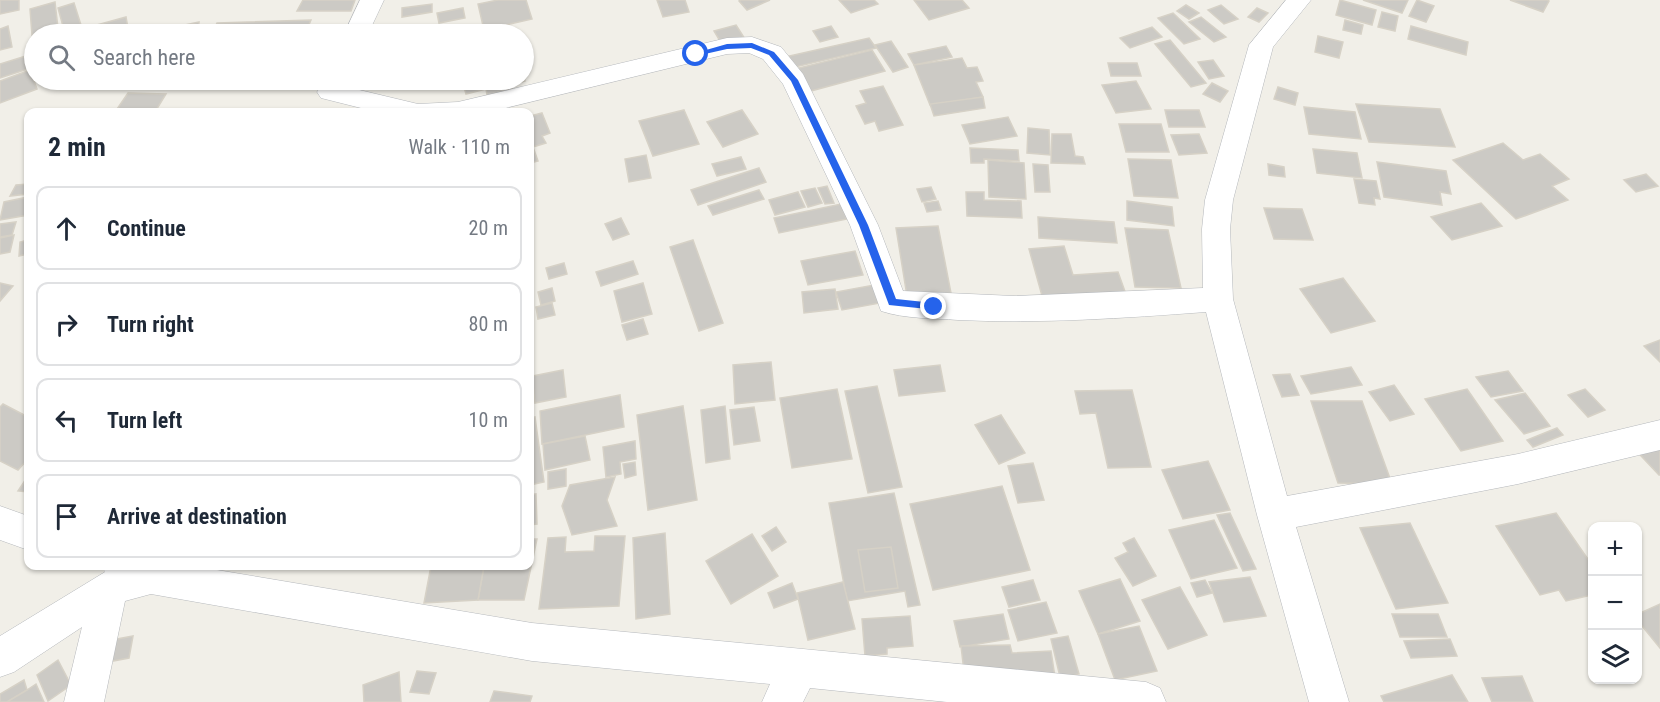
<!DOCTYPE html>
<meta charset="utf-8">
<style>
:root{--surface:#fff;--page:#f6f6f7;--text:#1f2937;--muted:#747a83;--line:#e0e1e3}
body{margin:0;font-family:"Roboto Condensed",sans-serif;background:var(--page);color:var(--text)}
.controls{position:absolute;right:18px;bottom:18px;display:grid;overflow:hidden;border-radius:12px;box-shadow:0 2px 4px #0004}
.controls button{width:54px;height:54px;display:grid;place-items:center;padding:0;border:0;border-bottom:2px solid var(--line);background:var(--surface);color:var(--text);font:30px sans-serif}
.stop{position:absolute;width:18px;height:18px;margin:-14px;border:4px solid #2563eb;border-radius:50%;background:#fff}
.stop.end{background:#2563eb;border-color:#fff;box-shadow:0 2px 6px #0008}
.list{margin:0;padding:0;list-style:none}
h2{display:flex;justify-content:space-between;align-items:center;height:78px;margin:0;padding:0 24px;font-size:26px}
h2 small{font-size:20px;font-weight:400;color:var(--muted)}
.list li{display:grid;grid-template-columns:39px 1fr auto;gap:18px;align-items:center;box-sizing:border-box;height:84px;margin:0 12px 12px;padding:0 12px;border:2px solid var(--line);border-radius:12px}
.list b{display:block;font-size:22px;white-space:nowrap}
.list em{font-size:20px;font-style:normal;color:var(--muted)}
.icon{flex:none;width:33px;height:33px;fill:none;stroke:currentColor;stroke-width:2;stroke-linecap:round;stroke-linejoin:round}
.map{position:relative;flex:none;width:1660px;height:702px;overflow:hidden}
.search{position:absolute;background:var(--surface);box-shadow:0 2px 4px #0004;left:24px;top:24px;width:510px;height:66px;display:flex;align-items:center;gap:15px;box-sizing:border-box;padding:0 21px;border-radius:33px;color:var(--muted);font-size:22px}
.panel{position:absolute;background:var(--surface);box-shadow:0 2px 4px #0004;left:24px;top:108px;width:510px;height:462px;border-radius:12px}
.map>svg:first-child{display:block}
</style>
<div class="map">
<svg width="1660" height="702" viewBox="0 0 1660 702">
<rect width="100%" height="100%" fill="#f1efe8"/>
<g fill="#cccac5" stroke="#d6d1c6" stroke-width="1.5">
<path d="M0 0H19V10L0 14Z"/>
<path d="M303 0H355L351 11H297Z"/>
<path d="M498 0H526L532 19 484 30 478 4Z"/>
<path d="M657 0H685L689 12 663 17Z"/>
<path d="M741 0H770L747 10 739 1Z"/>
<path d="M839 0H874L878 4 851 13Z"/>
<path d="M914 0H962L969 8 929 20Z"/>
<path d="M1340 0 1376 10 1372 25 1336 15Z"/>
<path d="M1363 0H1408L1402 13Z"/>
<path d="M1417 0 1434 6 1426 22 1409 16Z"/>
<path d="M1510 0H1547L1549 1 1543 12Z"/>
<path d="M55 2 58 28 32 35 30 9Z"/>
<path d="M74 3 81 25 64 30 58 8Z"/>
<path d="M432 4V12L402 17V8Z"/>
<path d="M1186 5 1199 13 1189 19 1177 11Z"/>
<path d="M1221 5 1238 19 1224 24 1208 10Z"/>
<path d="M463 8 465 18 439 23 437 13Z"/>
<path d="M1257 8 1268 13 1259 22 1248 17Z"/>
<path d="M1382 12 1398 16 1395 31 1378 27Z"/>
<path d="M1173 13 1200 39 1184 44 1158 18Z"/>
<path d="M126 17 129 34H83L82 29Z"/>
<path d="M1201 17 1226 37 1214 42 1189 22Z"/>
<path d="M311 20 305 34H212L217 23Z"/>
<path d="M1345 20 1363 25 1361 34 1343 30Z"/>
<path d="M199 22 198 34H161L162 30Z"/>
<path d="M736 25 745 39 723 46 714 31Z"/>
<path d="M8 26 12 47 0 50V29Z"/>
<path d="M831 26 838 37 820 42 813 31Z"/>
<path d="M1411 26 1468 42 1466 55 1408 39Z"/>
<path d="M1152 27 1162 37 1130 48 1120 38Z"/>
<path d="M446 28 447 34H415Z"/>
<path d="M1318 36 1343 42 1339 58 1315 52Z"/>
<path d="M869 38 876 48 791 68 785 57Z"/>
<path d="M1170 40 1206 83 1191 87 1155 44Z"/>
<path d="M891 41 908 67 893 72 875 45Z"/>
<path d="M946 46 952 57 914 65 908 54Z"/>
<path d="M872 50 885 71 807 92 795 69Z"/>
<path d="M29 55 31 68 0 78V64Z"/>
<path d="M962 58 967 68 977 67 983 81 976 82 983 97 930 105 914 65Z"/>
<path d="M1213 60 1224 76 1209 79 1198 62Z"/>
<path d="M1108 63H1137L1141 76H1111Z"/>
<path d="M30 70 37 89 0 103V81Z"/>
<path d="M524 77 525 81 511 85 512 89 487 95 486 89 466 94 462 80H524Z"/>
<path d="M145 80H165L162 87 141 89Z"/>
<path d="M190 80H244H233L228 89H185Z"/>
<path d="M1136 81 1151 109 1116 113 1102 85Z"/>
<path d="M1212 83 1228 91 1220 102 1203 94Z"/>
<path d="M883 86 903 125 879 131 875 121 865 124 856 106 866 103 860 91Z"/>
<path d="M1278 87 1298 93 1295 105 1274 99Z"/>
<path d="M128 93 166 94 155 112H115Z"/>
<path d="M983 97 985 108 934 116 930 104Z"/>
<path d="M1356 104 1440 109 1455 147 1369 142Z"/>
<path d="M1304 107 1355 112 1361 139 1309 134Z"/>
<path d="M684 110 699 144 653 156 639 121Z"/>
<path d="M742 110 758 134 723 147 707 122Z"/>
<path d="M1165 110H1199L1205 127H1169Z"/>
<path d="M542 113 550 133 542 136 546 143 533 147 538 161 530 163V116Z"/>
<path d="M1008 117 1017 136 970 144 962 125Z"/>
<path d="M1119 124H1161L1169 152H1126Z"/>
<path d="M1028 128 1049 130 1050 155 1027 153Z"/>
<path d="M1052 134H1071L1075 156 1083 157 1085 164 1051 163Z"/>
<path d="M1199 134 1207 153 1179 155 1171 135Z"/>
<path d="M1503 143 1523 160 1540 154 1569 179 1552 186 1568 200 1516 219 1453 160Z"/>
<path d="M970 148 1018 150 1019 161 984 159V163H971Z"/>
<path d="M1313 149 1357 153 1362 178 1317 173Z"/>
<path d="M646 155 651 178 629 182 625 159Z"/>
<path d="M741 157 746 169 717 176 712 164Z"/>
<path d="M1128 159 1171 160 1178 198 1134 196Z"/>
<path d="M988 160 1024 163 1026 199 989 197Z"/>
<path d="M1377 162 1446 171 1451 194 1440 192 1442 205 1384 197Z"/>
<path d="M1033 164 1048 165 1050 192H1035Z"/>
<path d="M1268 164 1284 167 1285 177 1269 175Z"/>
<path d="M759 168 766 182 698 205 691 190Z"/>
<path d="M1646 174 1658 186 1636 192 1624 180Z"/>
<path d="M1354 179 1376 181 1380 199 1374 198 1375 205 1359 203Z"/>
<path d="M28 184V194L10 196 16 185Z"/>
<path d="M827 186 834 203 825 204 818 188Z"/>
<path d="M931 187 936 199 922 202 917 189Z"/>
<path d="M815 188 822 203 808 207 801 191Z"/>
<path d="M759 190 764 199 713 215 708 206Z"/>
<path d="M798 192 805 207 775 215 769 200Z"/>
<path d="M966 192H984V200L1021 201 1022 218 967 216Z"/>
<path d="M28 197V215L0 220 4 202Z"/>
<path d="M938 201 941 210 927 212 924 203Z"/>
<path d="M1127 201 1172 207 1174 226 1127 220Z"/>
<path d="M1481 203 1502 226 1452 240 1431 217Z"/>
<path d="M841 204 847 219 779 233 774 218Z"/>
<path d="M1264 208 1302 209 1313 240 1274 239Z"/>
<path d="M1038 217 1114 222 1117 243 1039 238Z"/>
<path d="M621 218 629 234 613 240 605 224Z"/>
<path d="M16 222 12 235 0 237V224Z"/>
<path d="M938 226 951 293 907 296 896 228Z"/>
<path d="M1125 228 1168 230 1181 288 1135 287Z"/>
<path d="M14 235 10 252 0 254V238Z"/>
<path d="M28 240V254L19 256 20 242Z"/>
<path d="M693 240 723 323 699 331 670 247Z"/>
<path d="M1064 246 1073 275 1118 272 1127 297 1044 303 1029 249Z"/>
<path d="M855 251 863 275 808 285 801 261Z"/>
<path d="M633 261 638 274 601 286 596 272Z"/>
<path d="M564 263 567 274 549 279 546 268Z"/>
<path d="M1343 278 1375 321 1331 333 1300 289Z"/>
<path d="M0 283 13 286 0 301Z"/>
<path d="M643 283 652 314 622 322 614 291Z"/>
<path d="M874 285 880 303 842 310 836 292Z"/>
<path d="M552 288 555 301 541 305 538 292Z"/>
<path d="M835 289 838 309 804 313 802 292Z"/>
<path d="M552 303 555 315 538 319 536 307Z"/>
<path d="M643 319 648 334 627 340 622 325Z"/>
<path d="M1660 340V362L1644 346Z"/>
<path d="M771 362 775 400 735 404 733 365Z"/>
<path d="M940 365 945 391 899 396 894 370Z"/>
<path d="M1351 367 1362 385 1311 394 1301 376Z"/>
<path d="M563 370 566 397 535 403 532 376Z"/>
<path d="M1508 371 1523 391 1491 397 1476 377Z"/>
<path d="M1290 374 1299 395 1282 397 1273 375Z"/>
<path d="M1394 385 1414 414 1390 421 1369 392Z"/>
<path d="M877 386 902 487 868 493 845 391Z"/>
<path d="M837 389 852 459 792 468 780 398Z"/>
<path d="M1467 389 1503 441 1461 451 1425 399Z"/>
<path d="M1585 389 1605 410 1588 417 1568 395Z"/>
<path d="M1132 390 1151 467 1108 468 1096 413 1080 414 1075 391Z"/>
<path d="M1525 393 1550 426 1524 434 1495 400Z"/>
<path d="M620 395 624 427 542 444 540 411Z"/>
<path d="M1311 401H1362L1392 484 1338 483Z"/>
<path d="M3 404 28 417V459L18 470 0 461V407Z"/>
<path d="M683 406 697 500 648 510 637 415Z"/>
<path d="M725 406 730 459 706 463 701 410Z"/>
<path d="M754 407 760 441 734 445 730 410Z"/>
<path d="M1001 415 1025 453 999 464 975 425Z"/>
<path d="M535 417 544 482 530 485V418Z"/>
<path d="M1557 428 1563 435 1533 447 1527 440Z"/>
<path d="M1660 430V475H1659L1628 442Z"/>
<path d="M585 436 590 460 545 470 543 444Z"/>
<path d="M635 441 636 459 620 462 621 474 606 477 603 447Z"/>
<path d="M1208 461 1230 510 1183 519 1162 470Z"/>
<path d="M635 462 636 475 625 478 623 464Z"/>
<path d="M1033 463 1044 500 1018 503 1008 466Z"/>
<path d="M566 469V486L548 489V472Z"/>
<path d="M28 476V492L18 491Z"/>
<path d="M615 477 607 500 617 526 572 535 562 506 570 485Z"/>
<path d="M1002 486 1030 570 933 590 910 504Z"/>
<path d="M894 493 920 605 908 607 905 591 847 601 829 503Z"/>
<path d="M536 494 537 524 530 525V495Z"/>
<path d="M1230 513 1256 569 1243 571 1217 515Z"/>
<path d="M1556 513 1592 565V595L1566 601 1559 590 1540 595 1496 526Z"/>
<path d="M1214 520 1237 568 1191 579 1169 530Z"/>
<path d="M1410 523 1448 603 1396 609 1360 528Z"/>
<path d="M776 527 786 542 772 551 762 536Z"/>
<path d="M665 533 670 614 636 619 633 538Z"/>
<path d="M752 534 778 576 731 604 706 561Z"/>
<path d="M595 536H625L619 606 539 609 548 538 566 537 565 552 594 551Z"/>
<path d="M1134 538 1156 576 1133 586 1115 558 1128 552 1123 543Z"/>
<path d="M530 539H537L524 600H478L484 566H530Z"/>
<path d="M891 547 898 588 865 592 858 550Z"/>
<path d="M431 566H484L478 600 424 603Z"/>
<path d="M1250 577 1266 616 1224 622 1209 582Z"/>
<path d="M1120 579 1140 621 1098 634 1079 591Z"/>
<path d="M1033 580 1040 600 1009 607 1002 587Z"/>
<path d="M1205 580 1212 593 1197 597 1191 583Z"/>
<path d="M843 582 855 629 808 640 797 593Z"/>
<path d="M792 583 798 599 774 608 768 593Z"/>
<path d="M1180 587 1207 635 1168 649 1142 600Z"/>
<path d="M1046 602 1057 633 1018 641 1008 610Z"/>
<path d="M1660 604V648L1638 621V614Z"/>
<path d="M1003 614 1009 639 960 647 954 621Z"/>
<path d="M1392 614H1438L1447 637H1400Z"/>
<path d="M910 616 913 646 887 648V654L865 656 862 619Z"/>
<path d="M1139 626 1157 671 1115 680 1098 634Z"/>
<path d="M133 636 129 658 108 662 112 640Z"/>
<path d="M1068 636 1079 674 1060 677 1051 639Z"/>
<path d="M1450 639 1457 656 1411 658 1404 641Z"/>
<path d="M1010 645 1012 653 1051 651 1055 677 965 680 961 646Z"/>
<path d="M58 660 71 685 48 701 37 675Z"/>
<path d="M417 671 436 673 429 694 410 692Z"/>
<path d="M399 672 401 702H364L363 685Z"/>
<path d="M1452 675 1468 702H1384L1381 696Z"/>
<path d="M1522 676 1533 702H1492L1482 678Z"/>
<path d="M24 680 27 690 7 702H0V694Z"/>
<path d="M36 684 44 702H7L27 690Z"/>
<path d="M494 691 532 696 530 702H490Z"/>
</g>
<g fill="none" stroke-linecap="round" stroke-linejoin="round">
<defs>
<g id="street">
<path d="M360 0H384L368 34H344Z"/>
<path d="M1286 0H1311L1273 47 1233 200 1230 229 1233 299 1287 496 1518 454 1660 420V450L1518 484 1296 527 1349 702H1309L1257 515 1206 312C1124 318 1041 324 958 320 933 318 905 319 881 311L850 225 783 84 763 59 749 53 727 54 489 112H377L321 98 317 92 321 86 330 83 418 104 458 102 727 38 752 37 781 47 803 74 878 225 903 291 1014 296 1203 288 1202 229 1205 200 1249 45Z"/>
<path d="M0 506 28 516V550L0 540Z"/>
<path d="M102 566H193L532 623 1146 682 1160 688 1166 702H947L810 688 803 702H762L770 684 532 661 151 594 125 601 104 702H64L82 627 14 672 0 677V636L105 572Z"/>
</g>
</defs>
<use href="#street" stroke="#b5b8bc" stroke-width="1"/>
<use href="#street" fill="#fff" fill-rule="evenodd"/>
</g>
<path fill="#2563eb" d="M752 43 774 52 798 80 868 225 896 299 934 303 937 304V310L889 305 859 225 791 81 769 55 751 48 727 49 696 56 692 54 727 44Z"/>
</svg>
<div class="controls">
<button>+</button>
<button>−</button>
<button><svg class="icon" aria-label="layers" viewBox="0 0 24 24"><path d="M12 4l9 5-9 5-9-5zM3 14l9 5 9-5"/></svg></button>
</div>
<div class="stop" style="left:696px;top:54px"></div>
<div class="stop end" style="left:934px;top:307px"></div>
<div class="search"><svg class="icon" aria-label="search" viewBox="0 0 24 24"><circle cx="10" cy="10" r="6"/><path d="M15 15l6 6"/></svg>Search here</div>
<section class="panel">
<h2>2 min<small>Walk · 110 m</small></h2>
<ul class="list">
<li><svg class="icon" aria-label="ahead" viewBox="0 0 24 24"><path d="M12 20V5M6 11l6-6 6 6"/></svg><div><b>Continue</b></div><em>20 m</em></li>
<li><svg class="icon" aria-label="right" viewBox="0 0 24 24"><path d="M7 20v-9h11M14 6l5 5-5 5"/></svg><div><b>Turn right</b></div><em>80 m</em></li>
<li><svg class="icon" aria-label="left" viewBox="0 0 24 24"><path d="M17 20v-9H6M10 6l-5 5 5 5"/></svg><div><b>Turn left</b></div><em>10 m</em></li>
<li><svg class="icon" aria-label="arrive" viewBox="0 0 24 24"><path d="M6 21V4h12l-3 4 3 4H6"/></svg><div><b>Arrive at destination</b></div></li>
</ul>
</section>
</div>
